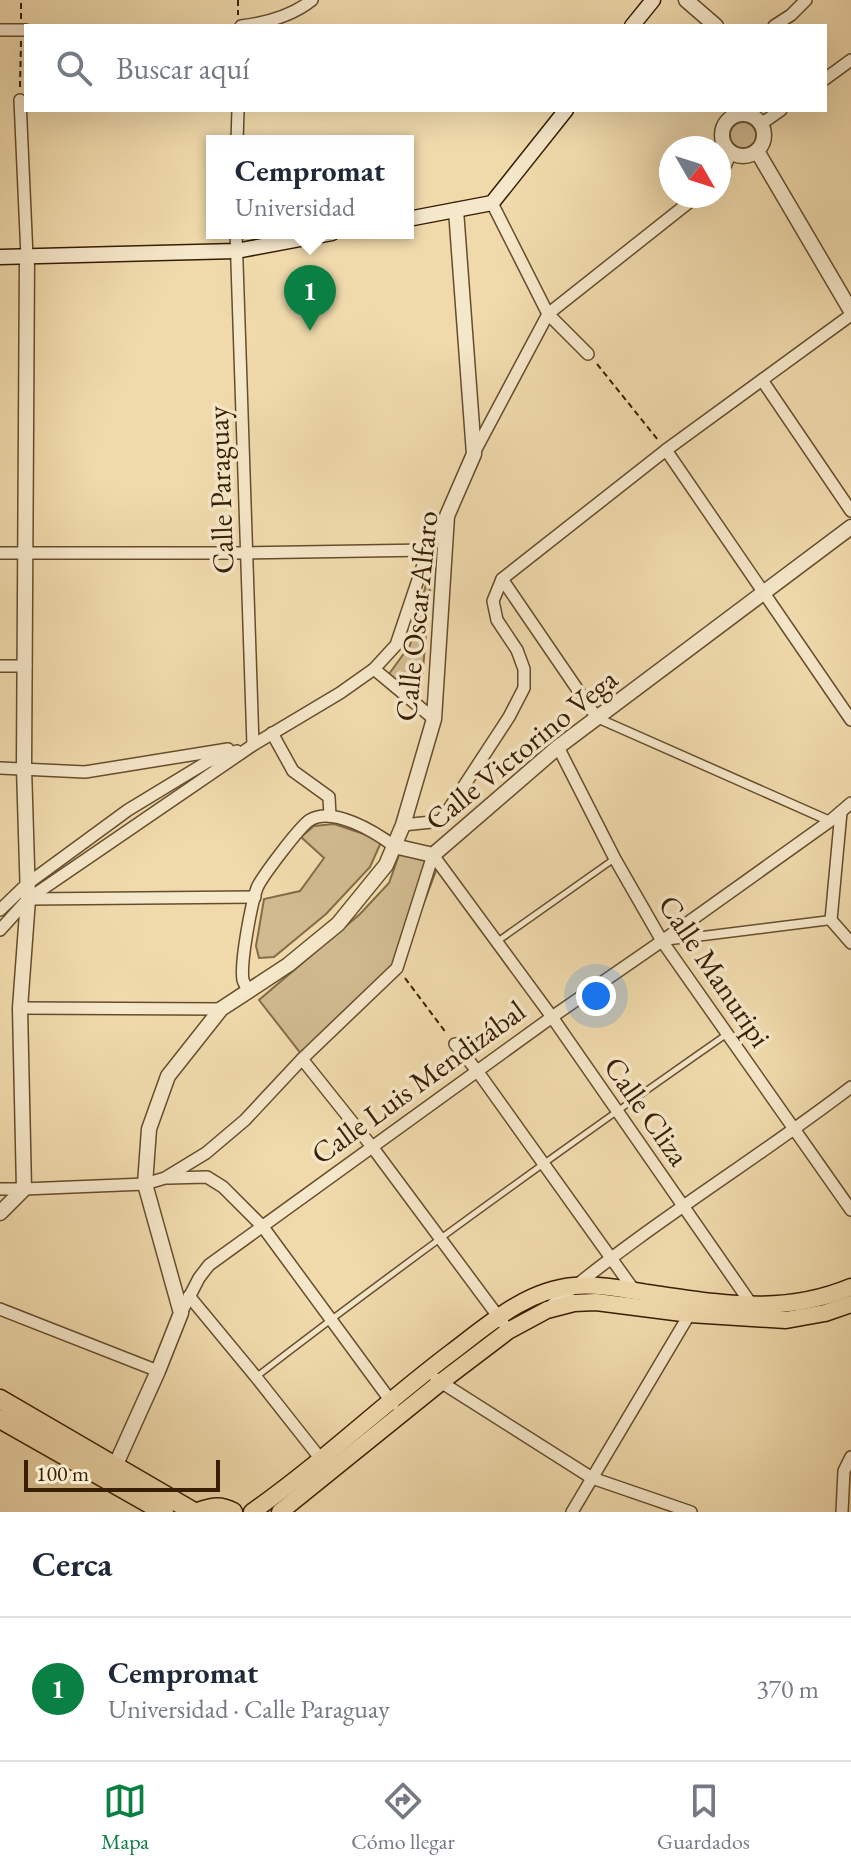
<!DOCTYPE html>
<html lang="es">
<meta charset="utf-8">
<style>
:root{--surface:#fff;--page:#f6f6f7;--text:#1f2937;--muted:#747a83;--line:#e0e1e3;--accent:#0b8043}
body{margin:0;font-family:"EB Garamond",serif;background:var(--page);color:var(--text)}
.compass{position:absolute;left:659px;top:136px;width:72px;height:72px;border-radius:50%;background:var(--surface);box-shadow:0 8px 32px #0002;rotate:129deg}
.scale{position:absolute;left:24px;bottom:20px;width:196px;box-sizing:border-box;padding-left:8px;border:4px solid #381e02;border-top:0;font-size:22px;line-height:28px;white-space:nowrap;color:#381e02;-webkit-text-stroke:6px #f5e7c9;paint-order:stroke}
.you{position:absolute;left:596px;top:996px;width:28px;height:28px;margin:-20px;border:6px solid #fff;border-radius:50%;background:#1a73e8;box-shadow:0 0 0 12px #1a73e833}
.badge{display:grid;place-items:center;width:52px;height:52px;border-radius:50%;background:var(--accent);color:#fff;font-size:26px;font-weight:700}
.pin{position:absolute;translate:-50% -66px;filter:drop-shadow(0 2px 4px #0008)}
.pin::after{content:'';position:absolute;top:42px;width:28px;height:24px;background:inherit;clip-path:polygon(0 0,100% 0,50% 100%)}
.popup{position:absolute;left:206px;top:135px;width:208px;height:104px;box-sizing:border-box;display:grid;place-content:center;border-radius:0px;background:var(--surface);filter:drop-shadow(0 2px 6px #0005);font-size:26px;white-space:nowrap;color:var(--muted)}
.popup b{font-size:30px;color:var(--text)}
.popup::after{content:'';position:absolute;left:50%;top:100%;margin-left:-16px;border:16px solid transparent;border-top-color:var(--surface)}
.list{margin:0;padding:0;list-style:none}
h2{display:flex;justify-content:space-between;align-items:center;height:104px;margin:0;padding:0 32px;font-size:34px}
h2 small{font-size:26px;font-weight:400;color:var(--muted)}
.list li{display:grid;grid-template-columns:52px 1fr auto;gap:24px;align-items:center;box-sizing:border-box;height:144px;padding:0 32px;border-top:2px solid var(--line)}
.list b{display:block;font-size:30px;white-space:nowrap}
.list p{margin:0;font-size:26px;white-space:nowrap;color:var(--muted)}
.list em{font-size:26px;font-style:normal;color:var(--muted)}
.icon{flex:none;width:44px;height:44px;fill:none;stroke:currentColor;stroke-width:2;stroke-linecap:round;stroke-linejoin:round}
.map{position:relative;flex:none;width:851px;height:1512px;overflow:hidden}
.search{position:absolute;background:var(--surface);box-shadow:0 8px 32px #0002;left:24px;right:24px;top:24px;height:88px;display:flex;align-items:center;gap:20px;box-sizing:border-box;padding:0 28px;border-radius:0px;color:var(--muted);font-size:30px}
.sheet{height:248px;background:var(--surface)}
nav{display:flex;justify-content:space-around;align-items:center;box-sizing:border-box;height:112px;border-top:2px solid var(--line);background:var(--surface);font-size:22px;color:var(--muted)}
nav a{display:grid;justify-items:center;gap:4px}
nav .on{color:var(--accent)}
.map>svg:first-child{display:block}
</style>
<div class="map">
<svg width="851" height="1512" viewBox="0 0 851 1512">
<rect width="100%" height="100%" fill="#f0daac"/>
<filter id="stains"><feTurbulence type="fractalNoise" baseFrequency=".0025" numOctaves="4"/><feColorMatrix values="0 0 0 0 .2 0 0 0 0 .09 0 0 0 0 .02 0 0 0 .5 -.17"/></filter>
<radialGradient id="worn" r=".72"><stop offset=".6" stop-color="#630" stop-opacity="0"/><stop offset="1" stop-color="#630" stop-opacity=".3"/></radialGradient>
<g fill="#d1ba8f" stroke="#846c48" stroke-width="2">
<circle cx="743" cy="135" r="13"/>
<path d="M432 562 421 693 418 698 389 674 410 645Z"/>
<path d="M334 824 382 840 370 867 326 914 274 957 259 958 256 946 264 899 300 891 324 858 301 837 314 826Z"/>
<path d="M410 849 437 868 408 945 393 970 302 1055 259 1000 360 914 389 883 399 855Z"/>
</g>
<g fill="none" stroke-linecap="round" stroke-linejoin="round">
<defs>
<g id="service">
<path d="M498 941 614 859"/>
<path d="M256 1377C410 1258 568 1145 727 1034"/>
</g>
<g id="pedestrian">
<path d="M597 718 830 821"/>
<path d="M663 941 831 920"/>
</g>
<g id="minor">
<path d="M241 26C266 23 292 16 312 0"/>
<path d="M774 26 791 15 806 0"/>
<path d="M0 30H26"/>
<path d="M825 79 851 60"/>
<path d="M20 100 27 257"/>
<path d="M761 124 781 110"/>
<path d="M237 141 238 110"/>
<path d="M719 179 731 153"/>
<path d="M492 203 548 314 588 354"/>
<path d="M236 233 253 745"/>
<path d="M762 380 851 511"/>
<path d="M666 450 851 720"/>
<path d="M474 453 548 314 697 196"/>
<path d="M0 553H246L428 550"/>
<path d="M502 579 597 718"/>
<path d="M0 666H26"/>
<path d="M374 669 434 719"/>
<path d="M272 733 293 771 329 797 330 816"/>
<path d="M558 747 615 859 662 941 851 1210"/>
<path d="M0 768 85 772 228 749"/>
<path d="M841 812 831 920 851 943"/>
<path d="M403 825 441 821 509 717 524 688V669L517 650 497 620 493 601 502 579 666 450 851 315"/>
<path d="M433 855 552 1017 754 1308"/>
<path d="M28 899 255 897"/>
<path d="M0 910 27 884 128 810 207 762 237 751"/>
<path d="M0 930 28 899 253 745 340 693 374 669 396 645 428 550 446 518"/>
<path d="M248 991C247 988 244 983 243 980 240 963 251 905 257 888 261 878 300 826 310 820 333 806 375 832 394 846"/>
<path d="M20 1008 221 1009"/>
<path d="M455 1044 478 1072 636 1293"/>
<path d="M302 1059 373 1148 503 1323"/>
<path d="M168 1178 207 1177 223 1187 263 1227 393 1404"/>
<path d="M0 1189H24L145 1184 165 1178 206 1153 245 1120 302 1059 397 968 433 855"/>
<path d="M189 1296 256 1377 320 1458 326 1462"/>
<path d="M551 1306C646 1226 753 1162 851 1087"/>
<path d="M0 1309 158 1371"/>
<path d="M181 1313 199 1278 209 1265 552 1017 662 941 830 821 851 803"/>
<path d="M436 1379 592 1478 691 1512"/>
<path d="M572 1512 692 1310"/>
<path d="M842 1512 844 1471 851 1457"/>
</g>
<g id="tertiary">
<path d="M686 0 716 26"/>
<circle cx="743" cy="135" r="21"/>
<path d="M757 151 851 311"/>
<path d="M394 846 433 855 558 747 851 527"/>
<path d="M0 1213 24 1189 20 1008 28 899 24 768 27 257"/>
<path d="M112 1473 158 1371 181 1313 145 1184 149 1129 168 1076 221 1009 288 965 338 924 386 865 403 825 434 719 447 516 474 454 456 210"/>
</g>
<g id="secondary">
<path d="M632 26 653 0"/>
<path d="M408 219 492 203 566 110"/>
<path d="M0 257 236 251 332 233"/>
</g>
<g id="primary">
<path d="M252 1512C322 1463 384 1403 452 1352 488 1325 526 1290 574 1286 598 1284 623 1289 647 1293 719 1303 781 1316 851 1287"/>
<path d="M280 1512 441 1382 508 1331 547 1310 574 1303 596 1302 690 1314 786 1320 825 1313 851 1304"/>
</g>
<g id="trunk">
<path d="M0 1399 194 1512"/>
<path d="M0 1419 164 1512"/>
<path d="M198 1512C212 1507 220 1505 233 1512"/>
</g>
</defs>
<use href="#service" stroke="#664d2c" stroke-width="8"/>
<use href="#pedestrian" stroke="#664d2c" stroke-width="11"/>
<use href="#minor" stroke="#664d2c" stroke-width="14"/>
<use href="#tertiary" stroke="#664d2c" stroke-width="17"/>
<use href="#secondary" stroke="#381e02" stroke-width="17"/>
<use href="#primary" stroke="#381e02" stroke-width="19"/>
<use href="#trunk" stroke="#381e02" stroke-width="21"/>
<g stroke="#381e02" stroke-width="2" stroke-dasharray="6 4" stroke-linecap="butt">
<path d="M238 0V15"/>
<path d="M21 19V0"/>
<path d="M20 87 21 41"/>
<path d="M597 364 658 440"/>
<path d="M405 978 447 1034"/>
</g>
<use href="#service" stroke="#f5e7c9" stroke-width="5"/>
<use href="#pedestrian" stroke="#f5e7c9" stroke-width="8"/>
<use href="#minor" stroke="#f5e7c9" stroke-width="11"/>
<use href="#tertiary" stroke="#f5e7c9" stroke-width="14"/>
<use href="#secondary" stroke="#f5e7c9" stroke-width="14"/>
<use href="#primary" stroke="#f0daac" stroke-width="16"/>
<use href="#trunk" stroke="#f0daac" stroke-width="18"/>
</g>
<g text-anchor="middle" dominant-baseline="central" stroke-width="7" stroke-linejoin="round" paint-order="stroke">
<g font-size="30" fill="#381e02" stroke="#f5e7c9">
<text transform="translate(220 490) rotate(-92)">Calle Paraguay</text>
<text transform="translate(416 616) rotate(-84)">Calle Oscar Alfaro</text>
<text transform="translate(521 749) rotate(-39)">Calle Victorino Vega</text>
<text transform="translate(715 971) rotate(56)">Calle Manuripi</text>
<text transform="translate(418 1082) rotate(-36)">Calle Luis Mendizábal</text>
<text transform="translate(647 1111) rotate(55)">Calle Cliza</text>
</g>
</g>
<rect width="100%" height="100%" filter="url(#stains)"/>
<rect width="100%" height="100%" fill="url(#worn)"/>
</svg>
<svg class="compass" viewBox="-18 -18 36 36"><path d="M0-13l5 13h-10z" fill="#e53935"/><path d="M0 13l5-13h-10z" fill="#747a83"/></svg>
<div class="scale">100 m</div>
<div class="you"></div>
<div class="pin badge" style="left:310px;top:331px">1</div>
<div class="popup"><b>Cempromat</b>Universidad</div>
<div class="search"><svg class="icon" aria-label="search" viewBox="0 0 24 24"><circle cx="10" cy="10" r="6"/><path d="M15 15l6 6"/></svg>Buscar aquí</div>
</div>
<section class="sheet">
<h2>Cerca<small></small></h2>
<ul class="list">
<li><span class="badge">1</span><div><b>Cempromat</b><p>Universidad · Calle Paraguay</p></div><em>370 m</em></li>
</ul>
</section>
<nav>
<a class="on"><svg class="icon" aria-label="map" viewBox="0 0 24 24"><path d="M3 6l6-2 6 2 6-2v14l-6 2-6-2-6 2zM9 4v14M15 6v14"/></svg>Mapa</a>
<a><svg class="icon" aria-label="directions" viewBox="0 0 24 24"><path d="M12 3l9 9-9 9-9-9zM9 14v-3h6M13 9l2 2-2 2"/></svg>Cómo llegar</a>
<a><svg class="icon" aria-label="saved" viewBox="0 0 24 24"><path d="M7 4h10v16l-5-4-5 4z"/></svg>Guardados</a>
</nav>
